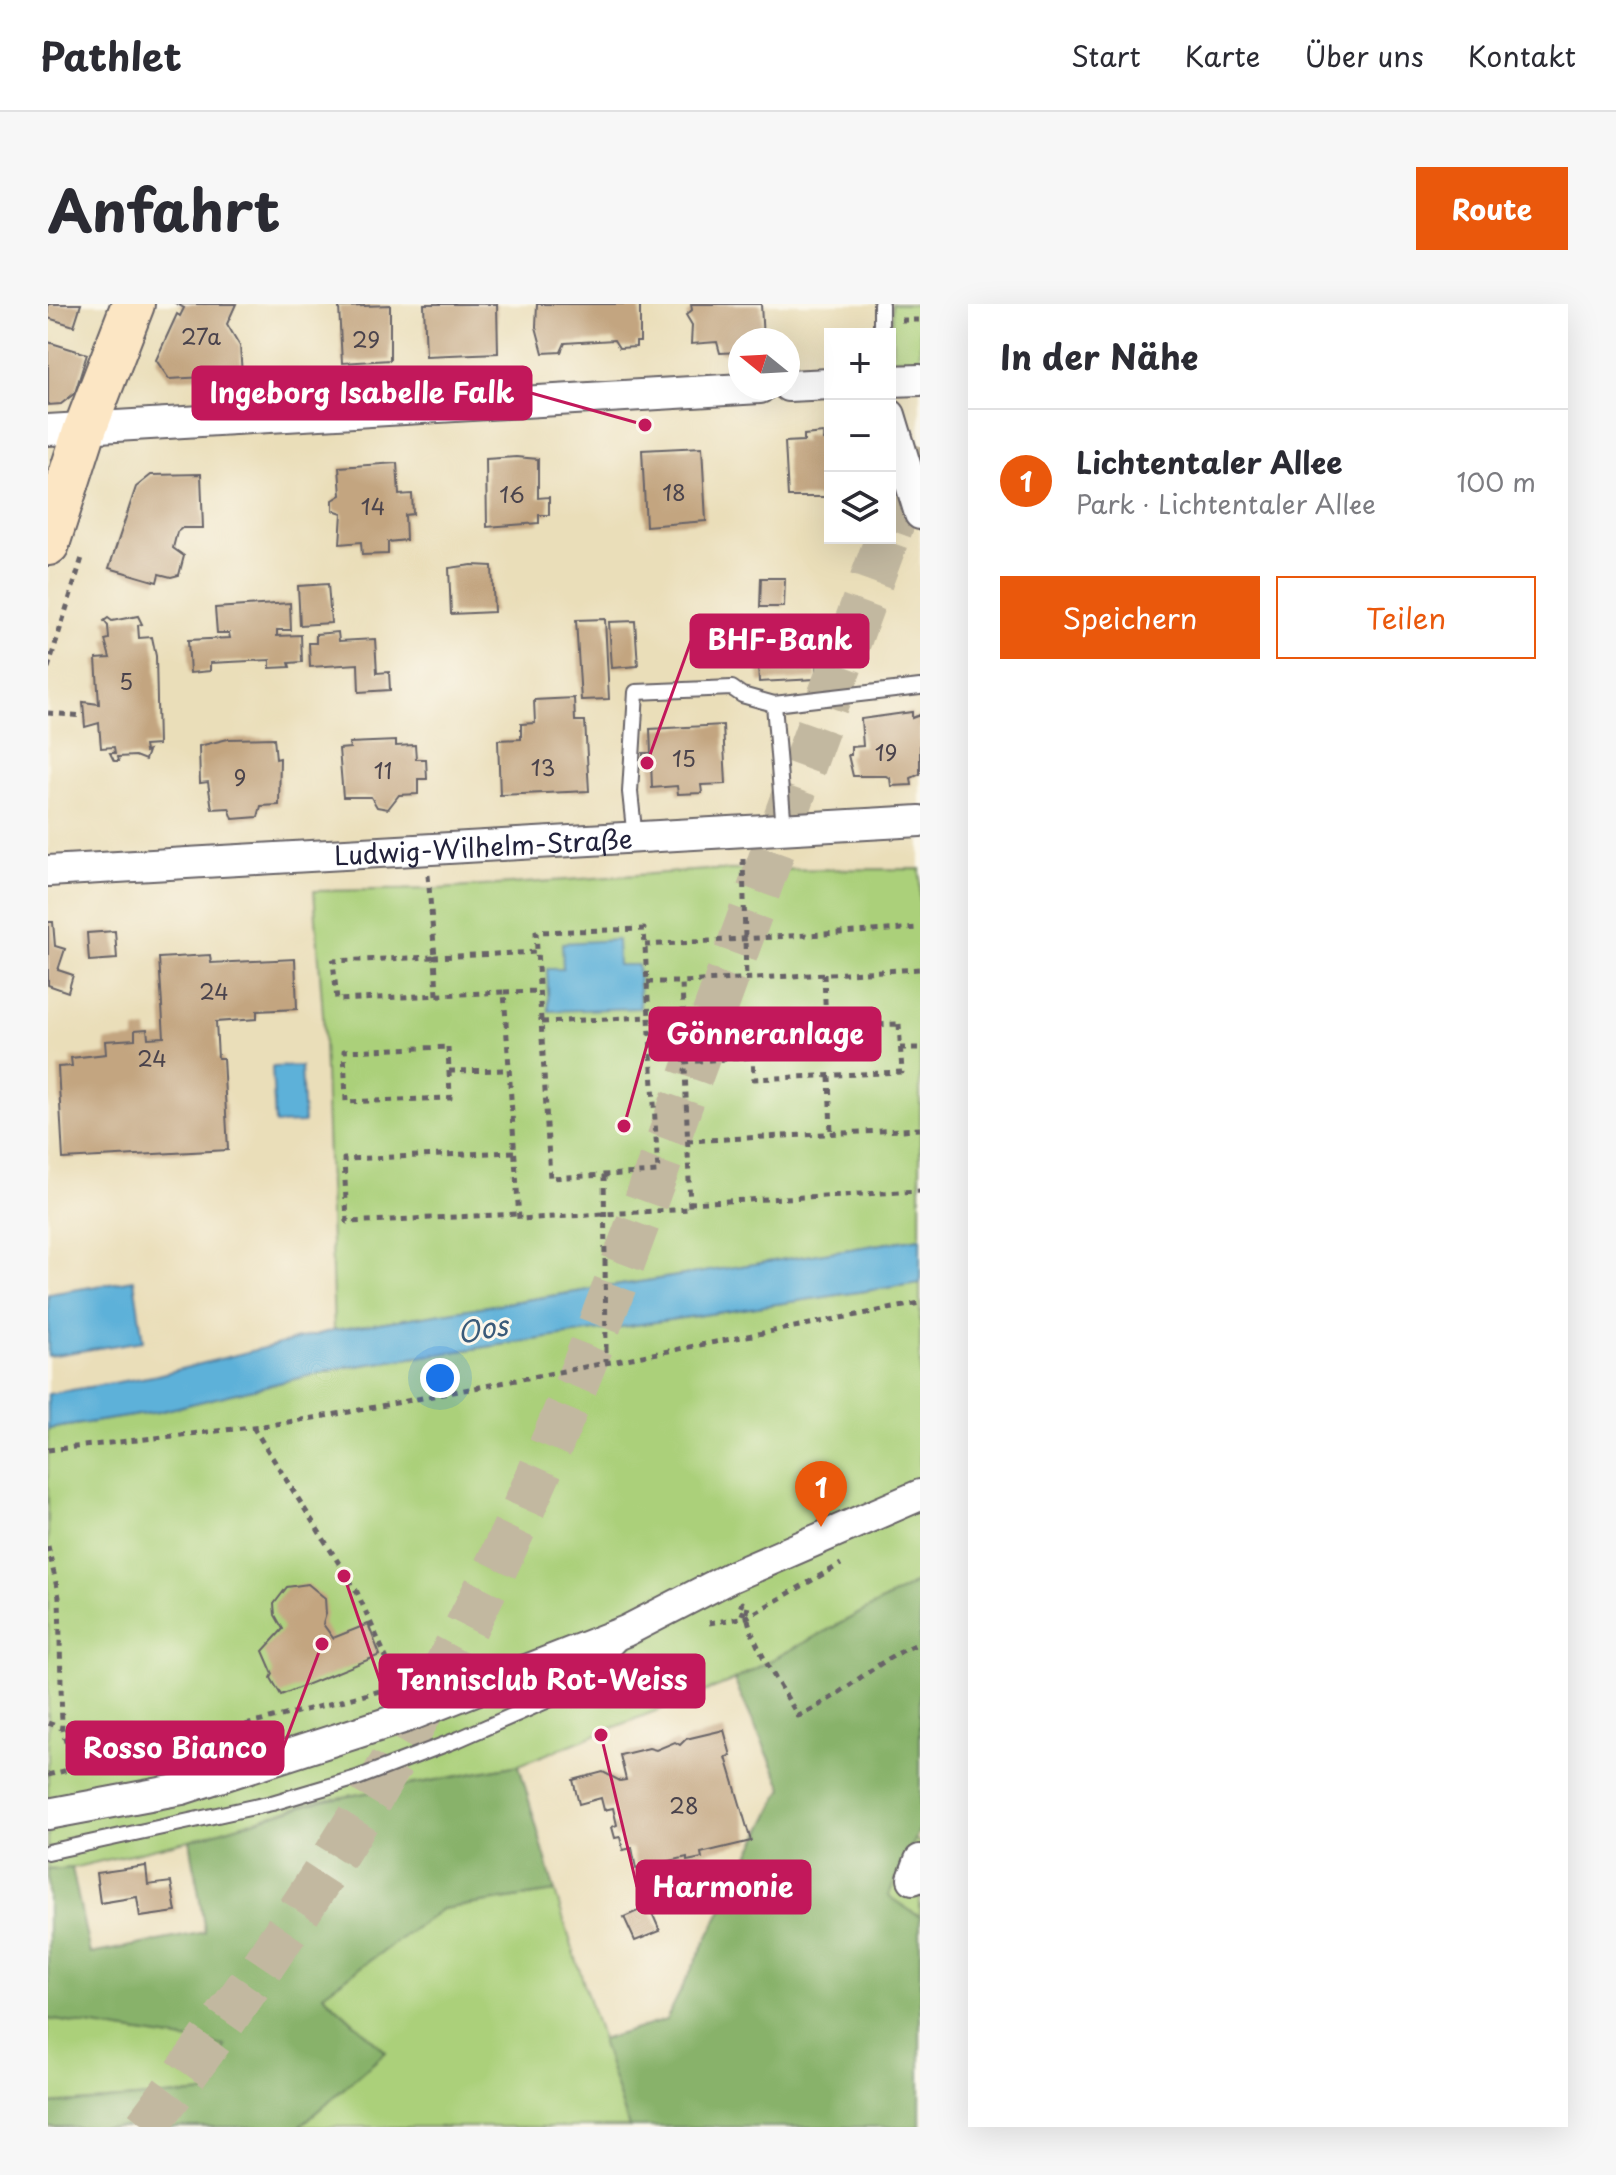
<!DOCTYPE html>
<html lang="de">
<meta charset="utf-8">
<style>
:root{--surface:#fff;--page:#f7f7f7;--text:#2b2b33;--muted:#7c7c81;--line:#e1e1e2;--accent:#ea580c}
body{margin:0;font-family:"Playpen Sans",sans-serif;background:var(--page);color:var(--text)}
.controls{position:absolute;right:24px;top:24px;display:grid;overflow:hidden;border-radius:0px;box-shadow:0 8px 32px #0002}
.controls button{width:72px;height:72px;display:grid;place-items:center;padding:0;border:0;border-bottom:2px solid var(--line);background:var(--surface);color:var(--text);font:40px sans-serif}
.compass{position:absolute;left:680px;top:24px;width:72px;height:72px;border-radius:50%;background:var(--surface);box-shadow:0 8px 32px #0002;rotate:288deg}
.you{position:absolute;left:392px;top:1074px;width:28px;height:28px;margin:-20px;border:6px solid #fff;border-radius:50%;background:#1a73e8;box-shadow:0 0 0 12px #1a73e833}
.badge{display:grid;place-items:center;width:52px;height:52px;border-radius:50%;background:var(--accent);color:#fff;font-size:26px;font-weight:700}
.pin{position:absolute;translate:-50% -66px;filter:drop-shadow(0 2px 4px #0008)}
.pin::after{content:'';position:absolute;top:42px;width:28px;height:24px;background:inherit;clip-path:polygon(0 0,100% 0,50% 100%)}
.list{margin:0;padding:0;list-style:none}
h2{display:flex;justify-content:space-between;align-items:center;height:104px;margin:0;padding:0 32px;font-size:34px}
h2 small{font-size:26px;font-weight:400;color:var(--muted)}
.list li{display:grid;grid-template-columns:52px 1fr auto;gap:24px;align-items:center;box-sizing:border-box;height:144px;padding:0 32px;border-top:2px solid var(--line)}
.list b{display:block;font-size:30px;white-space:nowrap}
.list p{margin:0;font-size:26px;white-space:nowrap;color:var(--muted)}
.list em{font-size:26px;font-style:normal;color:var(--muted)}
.actions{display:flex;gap:16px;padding:24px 32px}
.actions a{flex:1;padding:18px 0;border:2px solid var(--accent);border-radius:0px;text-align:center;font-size:28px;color:var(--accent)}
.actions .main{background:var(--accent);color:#fff}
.icon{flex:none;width:44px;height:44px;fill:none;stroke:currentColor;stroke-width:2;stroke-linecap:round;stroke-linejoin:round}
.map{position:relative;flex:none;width:872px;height:1823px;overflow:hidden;border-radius:0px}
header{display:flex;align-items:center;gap:48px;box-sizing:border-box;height:112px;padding:0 40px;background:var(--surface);border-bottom:2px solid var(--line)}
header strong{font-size:38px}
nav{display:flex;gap:44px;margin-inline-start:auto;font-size:28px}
.intro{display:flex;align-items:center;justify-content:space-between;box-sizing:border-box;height:192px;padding:0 48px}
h1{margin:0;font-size:56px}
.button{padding:20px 36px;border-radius:0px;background:var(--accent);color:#fff;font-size:28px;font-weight:700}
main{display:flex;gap:48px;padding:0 48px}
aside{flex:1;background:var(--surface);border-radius:0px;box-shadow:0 8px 32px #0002}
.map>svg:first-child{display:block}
</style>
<header>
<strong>Pathlet</strong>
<nav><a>Start</a><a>Karte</a><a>Über uns</a><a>Kontakt</a></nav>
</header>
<div class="intro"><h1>Anfahrt</h1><a class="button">Route</a></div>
<main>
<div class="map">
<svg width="872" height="1823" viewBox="0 0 872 1823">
<rect width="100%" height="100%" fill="#fbf7ec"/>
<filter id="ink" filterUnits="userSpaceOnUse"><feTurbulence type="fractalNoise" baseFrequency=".0125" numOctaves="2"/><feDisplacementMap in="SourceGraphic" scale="16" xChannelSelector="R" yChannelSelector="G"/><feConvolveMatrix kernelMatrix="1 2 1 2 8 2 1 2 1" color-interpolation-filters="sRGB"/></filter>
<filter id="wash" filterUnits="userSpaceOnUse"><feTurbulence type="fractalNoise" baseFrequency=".006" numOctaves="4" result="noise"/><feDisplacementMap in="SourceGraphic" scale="32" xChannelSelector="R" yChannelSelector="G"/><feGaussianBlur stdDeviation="1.8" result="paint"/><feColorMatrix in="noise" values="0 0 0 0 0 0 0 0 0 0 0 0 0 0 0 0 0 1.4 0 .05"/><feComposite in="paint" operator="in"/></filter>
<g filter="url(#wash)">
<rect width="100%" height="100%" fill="#eadeb9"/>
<g fill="#abd07a" stroke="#66795a" stroke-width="2">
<path d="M844 0H872V54L845 55Z"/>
<path d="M872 565V934L286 1026 275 711 266 587 392 585 659 566Z"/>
<path d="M872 979V1277L686 1376 471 1461 268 1498 142 1536 24 1564 0 1566V1125L110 1108 288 1065Z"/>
<path d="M867 1535 872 1539V1613L839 1592Z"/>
<path d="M507 1588 581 1823H251L338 1748 274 1690 394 1605Z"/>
<path d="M0 1715 177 1742 160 1789 0 1800Z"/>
</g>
<g fill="#88b26a" stroke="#556a52" stroke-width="2">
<path d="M872 1277V1525L840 1592 872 1613V1823H581L553 1736 618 1716 735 1484 686 1376Z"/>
<path d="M471 1461 507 1588 394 1605 275 1690 338 1748 251 1823H0V1800L160 1789 177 1742 0 1715V1566L24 1564 42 1650 157 1628 142 1536 268 1498Z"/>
</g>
<g fill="#5db1d9" stroke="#406a8a" stroke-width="2">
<path d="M569 636 570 661H590L592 704 501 707 499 665H515L514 639Z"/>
<path d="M253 762 256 819 227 820 224 763Z"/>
<path d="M872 934V979L288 1065 110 1108 0 1125V1090L105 1072 286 1026Z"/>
<path d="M86 976 95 1037 0 1052V990Z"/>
</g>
<g id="blocks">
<g fill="#c3a580">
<path d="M0 0H33L26 22 0 14Z"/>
<path d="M129 0H188L179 20 192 42 194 71 121 75 108 56 129 10 132 12 136 4Z"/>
<path d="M376 0H449L450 49 378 52Z"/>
<path d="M489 0H592V38H588V43L571 44 566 36 517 39 513 48 495 49 488 23Z"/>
<path d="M643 0H713L715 36H692V48L672 49 669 38 643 40 644 21 638 11 644 6Z"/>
<path d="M342 1V56L294 59 291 3Z"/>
<path d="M0 38 39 50 27 89 13 100 0 101Z"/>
<path d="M775 129V136L782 135 781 193H740L737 138 756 137V131Z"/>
<path d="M654 143 658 217 598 222 594 146Z"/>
<path d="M468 153 490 155V194L501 193V211H491V219L439 223 438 155Z"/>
<path d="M349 159 351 191 364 190 365 210 357 211 358 236 340 238V250L314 251 313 238 292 240 294 209 285 206V196L293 191 291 163Z"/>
<path d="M153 170 155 224H134L129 228 125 244 136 252 131 271 123 273 111 270 109 278 61 264 88 183 103 171Z"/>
<path d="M424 261 444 262 446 308 403 310 401 264Z"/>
<path d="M713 274H737L736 303H712Z"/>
<path d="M280 280 283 319 252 321 250 282Z"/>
<path d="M242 299 243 326H229V332L253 331 254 358 241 359 242 363 222 364V356L162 359V367L142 369 140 336 182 334 181 329H169L167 304Z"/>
<path d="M90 312 94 320 90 321 91 334 104 333 108 352 110 441 96 442 97 448 100 447 97 456 87 452 70 453 71 457H66L62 449H67L66 443 53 444 51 419 37 423 35 398 51 400 48 355 62 354 57 336 61 335 60 322 56 317 60 314 64 317Z"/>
<path d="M557 315 561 395 533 396 528 316Z"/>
<path d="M587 317 590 362 564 364 561 318Z"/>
<path d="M748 318 765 319V335L769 334 768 375 711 378 708 321Z"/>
<path d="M290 328 291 337 327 335 329 369 341 368 342 386 311 388 310 360 262 363 261 339H268V330Z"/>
<path d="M526 394 527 417H537L541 487 452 491 450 436 473 435V420L487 419 486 396Z"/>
<path d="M864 408V414L872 411V470L863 474 864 481 843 482 842 474 838 472H805L800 451H803V443L815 442 813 415Z"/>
<path d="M675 421 678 480 653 481 654 489 630 490 629 482 604 484 603 457H595V449H603L602 425Z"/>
<path d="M226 434 228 455 232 454 231 501 213 502 210 513 185 515 181 504 164 505 160 478 152 479 151 442 180 435Z"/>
<path d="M348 437V442L367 441 368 455H378L379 475H370V490L351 491 340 505 329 503 323 493H295L291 445 302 444 301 439Z"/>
<path d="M0 618H5L7 642 17 645 10 666 25 671 20 688 0 681Z"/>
<path d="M67 627 69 655 41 657 39 629Z"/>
<path d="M162 651 163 659 247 655 249 705 209 707V715L168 718 170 754H175L180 846 15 855 10 763 24 762 23 754 58 750 57 737 87 735V726L99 725 100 734 116 733 111 654Z"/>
<path d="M260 1280 277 1294 278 1310 275 1320 285 1334 320 1320 332 1351 233 1391 223 1374 225 1370 215 1347 235 1325 227 1311 226 1300 239 1283Z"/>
<path d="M676 1426 683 1452 678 1453 703 1537 653 1549 654 1554 639 1557V1553L588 1565 584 1544 575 1546 572 1533 567 1534 564 1523 569 1521 565 1504 556 1506 553 1494 531 1500 525 1476 555 1468 572 1477 578 1476 572 1451 601 1444 608 1446 627 1438 632 1441 638 1435Z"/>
<path d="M98 1562 100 1581 123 1578 128 1608 92 1613 89 1593 52 1599 48 1569Z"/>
<path d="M601 1602 612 1627 587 1637 576 1613Z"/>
</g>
</g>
</g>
<g filter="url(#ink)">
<use href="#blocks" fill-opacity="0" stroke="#686467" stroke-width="2"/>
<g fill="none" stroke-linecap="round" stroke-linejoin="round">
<g stroke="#c2b8a0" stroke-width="44" stroke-dasharray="44 22" stroke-linecap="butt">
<path d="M842 226 872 142"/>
<path d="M98 1823C232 1646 353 1461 449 1261 525 1103 583 939 642 775 708 595 773 414 839 234"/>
</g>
<defs>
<g id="service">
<path d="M833 0V30"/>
<path d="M736 526 726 400 872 383"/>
<path d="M587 535 582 488 588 388 684 384 694 391 726 400"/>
<path d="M0 1548 224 1499 309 1474 411 1435 528 1384 573 1337"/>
</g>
<g id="minor">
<path d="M842 77 872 76"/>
<path d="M740 82 782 80"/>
<path d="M842 111 872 210"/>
<path d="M0 126 712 84"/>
<path id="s1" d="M0 567 872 517"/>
<path d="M0 1510 134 1485 361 1412 578 1327 683 1273 872 1191"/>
<path d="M865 1575 872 1556"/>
</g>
<path id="secondary" d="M0 240 37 125 85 0"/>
</defs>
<use href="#service" stroke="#686467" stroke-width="18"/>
<use href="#minor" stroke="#686467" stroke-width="34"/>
<use href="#secondary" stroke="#686467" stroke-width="46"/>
<g stroke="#686467" stroke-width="5" stroke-dasharray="6 6" stroke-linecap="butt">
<path d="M853 16H872"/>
<path d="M0 364 34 254"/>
<path d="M0 409 36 412"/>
<path d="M695 555 698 674"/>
<path d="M380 571 387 653 285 657 289 696 456 688 471 915 642 905 634 678 872 665"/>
<path d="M597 641 872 624"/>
<path d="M776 670 778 723"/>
<path d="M599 678H634"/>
<path d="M456 688 492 687"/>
<path d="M389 691 387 653 489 648"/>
<path d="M494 718 601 713 610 868 502 874 488 628 596 625 601 713"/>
<path d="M851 720 854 768 706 775 704 726Z"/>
<path d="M400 743 402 794 298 798 296 747Z"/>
<path d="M852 744H872"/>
<path d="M636 758 705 753"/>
<path d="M401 767 460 766"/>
<path d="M781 772 783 830"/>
<path d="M639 837 872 825"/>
<path d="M466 848 296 855 299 918 470 910"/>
<path d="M556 871 557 956"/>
<path d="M641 899 872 887"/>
<path d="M558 1042V1057"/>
<path d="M205 1123 309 1288 352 1385"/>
<path d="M0 1146 222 1121 301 1108 872 999"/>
<path d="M0 1242 11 1293 14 1424 27 1469"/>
<path d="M698 1310 691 1307 694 1299 700 1302C693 1326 737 1388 750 1412 794 1393 826 1357 872 1339"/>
<path d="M661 1319 699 1313 793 1260"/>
<path d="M0 1419 14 1424"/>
<path d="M0 1471 340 1385"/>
</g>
<use href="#service" stroke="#fff" stroke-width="14"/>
<use href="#minor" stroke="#fff" stroke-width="30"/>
<use href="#secondary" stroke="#fce6c4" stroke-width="42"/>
<path stroke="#686467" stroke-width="5" stroke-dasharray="6 6" stroke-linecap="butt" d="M557 956 558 1042"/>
</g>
</g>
<g text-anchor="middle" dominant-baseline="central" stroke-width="6" stroke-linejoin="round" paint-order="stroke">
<g font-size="22" fill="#4a434c">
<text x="153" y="31">27a</text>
<text x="318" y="34">29</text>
<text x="626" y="187">18</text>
<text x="464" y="189">16</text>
<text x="325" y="201">14</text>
<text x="78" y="376">5</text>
<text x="838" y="447">19</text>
<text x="636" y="453">15</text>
<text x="495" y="462">13</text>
<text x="335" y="465">11</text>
<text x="192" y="472">9</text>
<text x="166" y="686">24</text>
<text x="104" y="753">24</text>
<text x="636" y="1500">28</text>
</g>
<g font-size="26" fill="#22223b" stroke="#fbf7ec">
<text stroke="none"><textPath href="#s1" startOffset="436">Ludwig-Wilhelm-Straße</textPath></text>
</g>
<g font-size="28" font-style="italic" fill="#3a5b7a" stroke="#fbf7ec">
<text transform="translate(434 1024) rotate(-10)">Oos</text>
</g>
</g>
<path fill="none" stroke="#c2185b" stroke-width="3" d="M597 121L483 89M599 459L643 337M576 822L602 730M296 1272L332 1377M274 1340L235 1444M553 1431L589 1583"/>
<g fill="#c2185b" stroke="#fbf7ec" stroke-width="3">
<circle cx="597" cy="121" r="8"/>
<circle cx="599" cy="459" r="8"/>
<circle cx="576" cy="822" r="8"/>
<circle cx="296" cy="1272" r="8"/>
<circle cx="274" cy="1340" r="8"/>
<circle cx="553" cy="1431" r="8"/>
</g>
<g fill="#c2185b" stroke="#c2185b" stroke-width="3">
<rect x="145" y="63" width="338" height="52" rx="8"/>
<rect x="643" y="311" width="177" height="52" rx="8"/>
<rect x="602" y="704" width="230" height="52" rx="8"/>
<rect x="332" y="1351" width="324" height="52" rx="8"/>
<rect x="19" y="1418" width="216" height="52" rx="8"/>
<rect x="589" y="1557" width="173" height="52" rx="8"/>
</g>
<g font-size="28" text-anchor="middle" font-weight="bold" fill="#fff">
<text x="314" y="99">Ingeborg Isabelle Falk</text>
<text x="732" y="346">BHF-Bank</text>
<text x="717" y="740">Gönneranlage</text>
<text x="494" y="1386">Tennisclub Rot-Weiss</text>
<text x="127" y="1454">Rosso Bianco</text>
<text x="675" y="1593">Harmonie</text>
</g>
</svg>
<div class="controls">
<button>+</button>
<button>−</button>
<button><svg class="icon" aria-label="layers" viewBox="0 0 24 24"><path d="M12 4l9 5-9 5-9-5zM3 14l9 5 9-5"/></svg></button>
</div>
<svg class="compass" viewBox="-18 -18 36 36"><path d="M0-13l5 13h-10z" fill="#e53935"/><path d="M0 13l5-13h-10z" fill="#7c7c81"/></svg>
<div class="you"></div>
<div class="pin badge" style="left:773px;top:1223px">1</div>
</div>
<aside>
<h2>In der Nähe<small></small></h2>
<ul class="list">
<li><span class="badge">1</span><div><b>Lichtentaler Allee</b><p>Park · Lichtentaler Allee</p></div><em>100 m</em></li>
</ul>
<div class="actions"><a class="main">Speichern</a><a>Teilen</a></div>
</aside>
</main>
